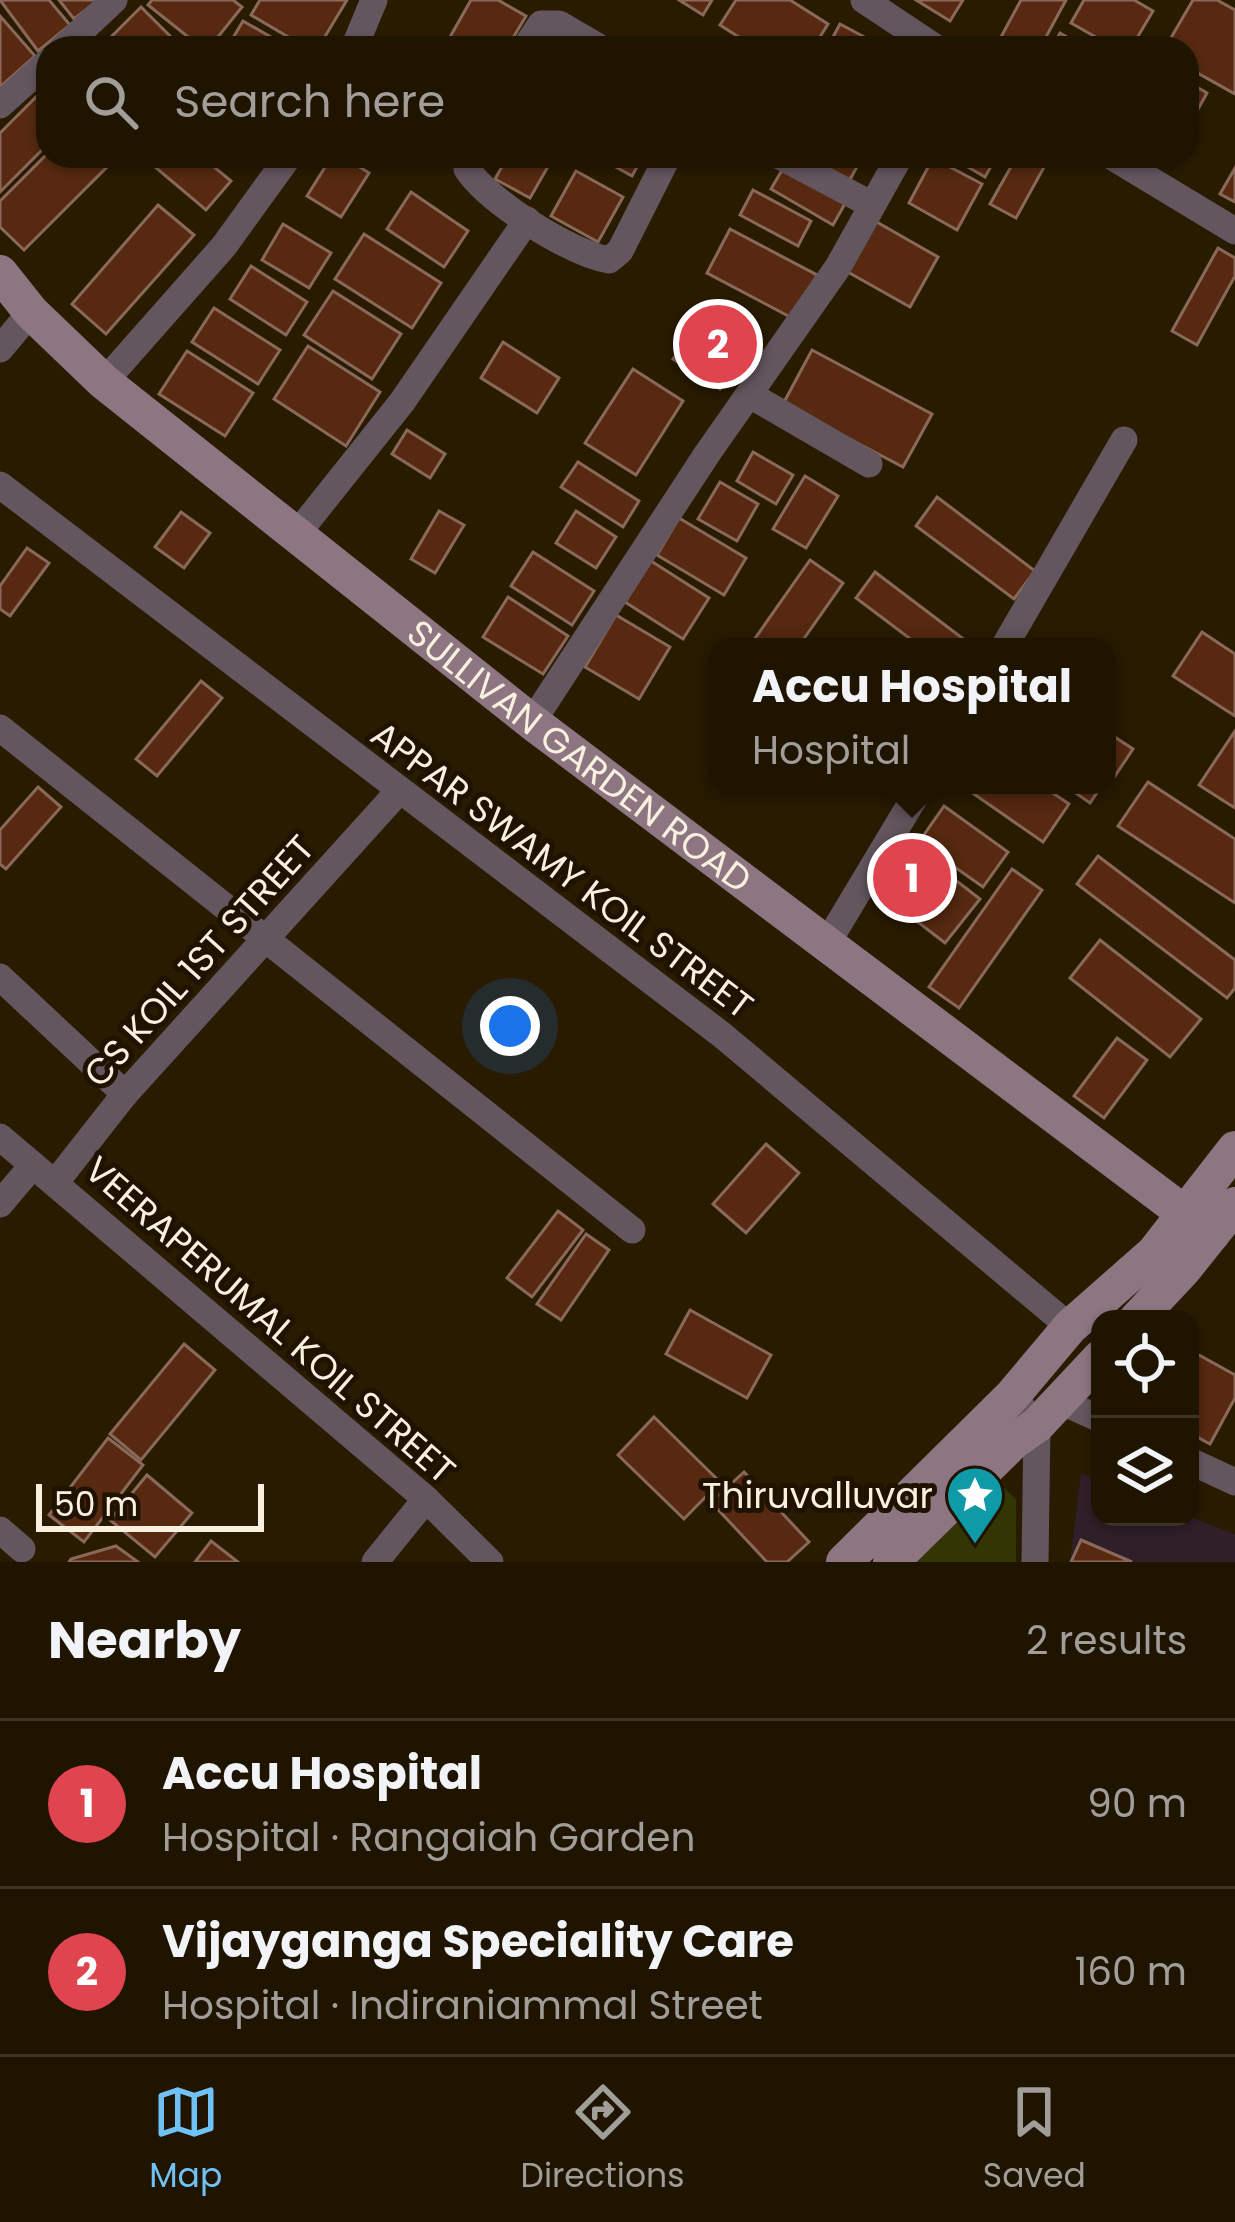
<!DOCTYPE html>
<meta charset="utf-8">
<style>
:root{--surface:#1e1400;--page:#2b210f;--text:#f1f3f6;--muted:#a19e99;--line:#3c3322;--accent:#71c1f5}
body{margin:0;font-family:Poppins,sans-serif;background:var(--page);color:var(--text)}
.controls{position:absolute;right:36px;bottom:36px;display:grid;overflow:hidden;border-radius:24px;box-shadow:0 3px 9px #0004}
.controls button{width:108px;height:108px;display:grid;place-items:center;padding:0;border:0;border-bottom:3px solid var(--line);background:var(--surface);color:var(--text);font:60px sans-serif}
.scale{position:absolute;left:36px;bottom:30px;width:228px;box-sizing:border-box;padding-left:12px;border:6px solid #f9f0e0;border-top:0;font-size:33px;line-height:42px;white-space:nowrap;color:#f9f0e0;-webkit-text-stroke:9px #1f1200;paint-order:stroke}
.you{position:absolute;left:510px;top:1026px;width:42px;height:42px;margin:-30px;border:9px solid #fff;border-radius:50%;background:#1a73e8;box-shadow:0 0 0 18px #1a73e833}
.badge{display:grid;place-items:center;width:78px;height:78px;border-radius:50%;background:var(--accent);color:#fff;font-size:39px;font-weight:700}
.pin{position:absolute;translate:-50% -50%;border:6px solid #fff;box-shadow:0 3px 12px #0006}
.popup{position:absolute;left:708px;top:638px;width:408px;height:156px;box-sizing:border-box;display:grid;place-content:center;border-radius:24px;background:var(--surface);filter:drop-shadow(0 3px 9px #0005);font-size:39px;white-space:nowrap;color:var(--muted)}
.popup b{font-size:45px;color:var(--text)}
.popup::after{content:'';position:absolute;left:50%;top:100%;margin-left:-24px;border:24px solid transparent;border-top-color:var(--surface)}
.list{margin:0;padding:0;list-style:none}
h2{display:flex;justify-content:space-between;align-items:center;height:156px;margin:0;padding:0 48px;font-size:51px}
h2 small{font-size:39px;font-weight:400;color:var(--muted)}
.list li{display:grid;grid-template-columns:78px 1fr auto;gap:36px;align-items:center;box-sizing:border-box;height:168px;padding:0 48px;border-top:3px solid var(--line)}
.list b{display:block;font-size:45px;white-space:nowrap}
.list p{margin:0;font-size:39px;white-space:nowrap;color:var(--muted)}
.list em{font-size:39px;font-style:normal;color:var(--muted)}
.icon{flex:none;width:66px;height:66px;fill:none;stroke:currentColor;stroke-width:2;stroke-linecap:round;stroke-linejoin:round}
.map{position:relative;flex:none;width:1235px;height:1562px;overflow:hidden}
.search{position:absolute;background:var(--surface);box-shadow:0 3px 9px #0004;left:36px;right:36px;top:36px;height:132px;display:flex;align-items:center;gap:30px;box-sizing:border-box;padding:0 42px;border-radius:36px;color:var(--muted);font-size:45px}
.sheet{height:492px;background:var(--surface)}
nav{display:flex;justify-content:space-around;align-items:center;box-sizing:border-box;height:168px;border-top:3px solid var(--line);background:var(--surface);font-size:33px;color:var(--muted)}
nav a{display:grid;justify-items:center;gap:6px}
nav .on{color:var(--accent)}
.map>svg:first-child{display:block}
</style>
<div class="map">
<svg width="1235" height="1562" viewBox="0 0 1235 1562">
<rect width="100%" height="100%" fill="#281b00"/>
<path fill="#2f1f28" d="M1081 1473 1100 1481V1517H1190L1235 1534V1562H1070Z"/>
<path fill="#333604" d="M1003 1487 1016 1499V1562H910L976 1497Z"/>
<g fill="#562910" stroke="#8a695a" stroke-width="3">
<path d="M0 0H49L70 25 38 51Z"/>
<path d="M59 0H99L74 19Z"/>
<path d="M152 0H233L242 7 209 48H202L148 5Z"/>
<path d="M260 0H347L318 48H307L251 15Z"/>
<path d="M471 0H498L526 16 507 48H453L446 44Z"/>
<path d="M679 0H712L703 15Z"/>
<path d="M736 0H790L828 24 813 48H756L720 25Z"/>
<path d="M916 0H963L950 21Z"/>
<path d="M1021 0H1066L1040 48H995Z"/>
<path d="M1084 0H1134L1153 11 1131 48H1115L1071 23Z"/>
<path d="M1193 0H1217L1235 10V94L1187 67V48H1165Z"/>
<path d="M141 7 182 48H100Z"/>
<path d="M0 16 35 56 0 87Z"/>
<path d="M243 21 290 48H227Z"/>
<path d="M840 24 885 48H827Z"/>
<path d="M1060 33 1086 48H1052Z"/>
<path d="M1187 81 1207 93 1187 129Z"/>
<path d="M45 88 48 144 0 192V133Z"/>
<path d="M48 153 105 156 112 162 24 250 0 227V201Z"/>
<path d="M142 156H201L231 181 206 210Z"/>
<path d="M332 156H342L369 173 341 217 307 196Z"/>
<path d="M508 156H554L530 198 495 179Z"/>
<path d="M596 156H643L632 176Z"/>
<path d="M800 156H863L848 183Z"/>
<path d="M949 156H997L985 177Z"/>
<path d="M1017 156 1049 158 1016 218 990 204Z"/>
<path d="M933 158 982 184 957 230 909 203Z"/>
<path d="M785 165 847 200 833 225 771 189Z"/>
<path d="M1235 168V202L1220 194Z"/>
<path d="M576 171 623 197 598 242 551 216Z"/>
<path d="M753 190 811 221 798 246 740 215Z"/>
<path d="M411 192 468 231 444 267 387 229Z"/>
<path d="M158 205 194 235 106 334 72 304Z"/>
<path d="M875 221 938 257 910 307 846 271Z"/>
<path d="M283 224 331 253 309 288 262 260Z"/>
<path d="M730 229 817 275 794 319 707 273Z"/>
<path d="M364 234 441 283 412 328 335 279Z"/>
<path d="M1218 248 1235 258V276L1197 345 1172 331Z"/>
<path d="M251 266 307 302 286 335 230 299Z"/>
<path d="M333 291 401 334 372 379 304 335Z"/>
<path d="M709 304 756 334 720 389 673 359Z"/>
<path d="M214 308 280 350 258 384 192 342Z"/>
<path d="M503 342 559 378 537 413 481 378Z"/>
<path d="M308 346 380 392 346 446 274 399Z"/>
<path d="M812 350 932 414 903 467 783 404Z"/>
<path d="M187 351 253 393 225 436 159 394Z"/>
<path d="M633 369 683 401 636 475 585 443Z"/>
<path d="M407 430 445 454 430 478 392 454Z"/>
<path d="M753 452 793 475 776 504 737 481Z"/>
<path d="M578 462 639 501 623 527 561 487Z"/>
<path d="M805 476 838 496 806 548 773 529Z"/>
<path d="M720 482 758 504 737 541 698 519Z"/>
<path d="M937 497 1035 571 1014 599 916 526Z"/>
<path d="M439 511 464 525 435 573 411 559Z"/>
<path d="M576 511 616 537 596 568 556 543Z"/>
<path d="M181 512 210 533 184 568 155 547Z"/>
<path d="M679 518 746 558 724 595 657 555Z"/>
<path d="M27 548 49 563 10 616 0 609V586Z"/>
<path d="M533 552 594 591 572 625 511 586Z"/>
<path d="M810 560 843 583 798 647H749Z"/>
<path d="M651 561 709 598 683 639 625 602Z"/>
<path d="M875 572 974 647H921L856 598Z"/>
<path d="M508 597 568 636 543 674 483 637Z"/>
<path d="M616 615 670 647 639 699 585 667Z"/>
<path d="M1202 632 1235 654V716L1173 676Z"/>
<path d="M201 681 222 698 157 776 136 759Z"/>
<path d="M1235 731V808L1199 785Z"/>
<path d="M1107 732 1133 749 1115 776 1107 771Z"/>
<path d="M1148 782 1235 839V903L1118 826Z"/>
<path d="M961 785H1041L1069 804 1043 842Z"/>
<path d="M1064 785H1102L1090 803Z"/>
<path d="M38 787 61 807 6 869 0 864V830Z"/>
<path d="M944 806 1008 852 983 887 919 842Z"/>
<path d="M914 848 980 899 945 943 879 892Z"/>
<path d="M1098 856 1235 960V988L1227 998 1077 884Z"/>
<path d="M1012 869 1042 890 959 1008 929 987Z"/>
<path d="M1100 940 1201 1019 1170 1057 1070 978Z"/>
<path d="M1117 1038 1147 1060 1104 1118 1074 1096Z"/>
<path d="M766 1144 799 1173 746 1233 713 1204Z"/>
<path d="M558 1211 583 1230 532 1297 507 1278Z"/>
<path d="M586 1234 609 1250 561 1320 537 1304Z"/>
<path d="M690 1310 771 1355 747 1398 666 1354Z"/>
<path d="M184 1344 215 1370 141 1460 110 1434Z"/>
<path d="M1190 1350 1235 1375V1398L1210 1444 1190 1433Z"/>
<path d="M654 1417 720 1482 684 1519 618 1455Z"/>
<path d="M108 1438 143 1465 84 1542 49 1515Z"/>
<path d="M744 1472 809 1542 787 1562H767L711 1502Z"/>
<path d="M147 1475 192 1513 155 1557 110 1520Z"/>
<path d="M1081 1540 1132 1562H1071Z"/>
<path d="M211 1541 238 1562H195Z"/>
<path d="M116 1546 138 1562H69L71 1559Z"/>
</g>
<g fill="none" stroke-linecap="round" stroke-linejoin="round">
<g stroke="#64565e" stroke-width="27">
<path d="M864 0 936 48"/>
<path d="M63 48 114 0"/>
<path d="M354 48 374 0"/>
<path d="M525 48 541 24H559L600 48"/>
<path d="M0 105 48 62"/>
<path d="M470 156 467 169C489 202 570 253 609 260L620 251 668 156"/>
<path d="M780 156 872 205"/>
<path d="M1111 156 1235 231"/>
<path d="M0 349 31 312"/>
<path d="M104 382 224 246 289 156"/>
<path d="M750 395 869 464"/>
<path d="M0 485 722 1035 1070 1327"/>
<path d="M296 535 402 402 527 220"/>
<path d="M1004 647 1124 440"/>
<path d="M532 722 707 454 838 267 900 156"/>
<path d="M0 728 632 1230"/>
<path d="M826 945 922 785"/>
<path d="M0 977 125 1094"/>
<path d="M0 1137 426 1499 490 1562"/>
<path d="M55 1183 125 1094 399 791"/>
<path d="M0 1204 33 1165"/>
<path d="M1012 1396 1037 1425 1035 1562"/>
<path d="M1060 1401 1100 1419"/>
<path d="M1190 1461 1235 1482"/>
<path d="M0 1530 22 1549"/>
<path d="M375 1562 426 1499"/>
</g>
<g stroke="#8d7682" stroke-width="36">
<path id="s1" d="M0 273 31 312 104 382 532 722 1212 1234"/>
<path d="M1137 1319 1183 1270 1235 1205"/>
<path d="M844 1562 1012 1396 1070 1327 1154 1253 1235 1149"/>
<path d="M891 1562 1014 1441 1037 1425 1100 1358"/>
</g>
</g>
<defs>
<symbol id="sight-pin" viewBox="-11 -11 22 30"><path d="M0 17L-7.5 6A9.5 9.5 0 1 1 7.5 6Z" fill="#0f9aa8" stroke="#1f1200"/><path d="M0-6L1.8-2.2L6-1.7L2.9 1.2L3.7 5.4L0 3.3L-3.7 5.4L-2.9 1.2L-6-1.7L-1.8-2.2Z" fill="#fff"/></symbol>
</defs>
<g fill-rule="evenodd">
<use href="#sight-pin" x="942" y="1462" width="66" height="90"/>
</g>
<g text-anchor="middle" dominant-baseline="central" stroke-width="10" stroke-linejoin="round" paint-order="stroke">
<g font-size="36" fill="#f9f0e0" stroke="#1f1200">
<text stroke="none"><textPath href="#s1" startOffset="756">SULLIVAN GARDEN ROAD</textPath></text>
<text transform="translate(562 870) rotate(37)">APPAR SWAMY KOIL STREET</text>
<text transform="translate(199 961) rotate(-48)">CS KOIL 1ST STREET</text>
<text transform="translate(270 1320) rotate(41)">VEERAPERUMAL KOIL STREET</text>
</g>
<g font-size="36" fill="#f9f0e0" stroke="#1f1200" text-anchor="end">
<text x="933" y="1495">Thiruvalluvar</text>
</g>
</g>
</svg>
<div class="controls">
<button><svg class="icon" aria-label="locate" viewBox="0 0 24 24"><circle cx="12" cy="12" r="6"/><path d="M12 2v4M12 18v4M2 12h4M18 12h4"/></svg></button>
<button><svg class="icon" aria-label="layers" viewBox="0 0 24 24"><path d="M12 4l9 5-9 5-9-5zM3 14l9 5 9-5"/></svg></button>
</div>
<div class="scale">50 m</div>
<div class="you"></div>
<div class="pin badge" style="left:912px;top:878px;background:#e0444e">1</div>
<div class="popup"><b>Accu Hospital</b>Hospital</div>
<div class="pin badge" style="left:718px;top:344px;background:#e0444e">2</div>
<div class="search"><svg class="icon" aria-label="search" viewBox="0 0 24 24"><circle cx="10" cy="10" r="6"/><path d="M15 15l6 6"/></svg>Search here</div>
</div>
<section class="sheet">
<h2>Nearby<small>2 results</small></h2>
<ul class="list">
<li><span class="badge" style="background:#e0444e">1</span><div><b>Accu Hospital</b><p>Hospital · Rangaiah Garden</p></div><em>90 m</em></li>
<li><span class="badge" style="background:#e0444e">2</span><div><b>Vijayganga Speciality Care</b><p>Hospital · Indiraniammal Street</p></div><em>160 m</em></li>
</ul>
</section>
<nav>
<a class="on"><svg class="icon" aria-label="map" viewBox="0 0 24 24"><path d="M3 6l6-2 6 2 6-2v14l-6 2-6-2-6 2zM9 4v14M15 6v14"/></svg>Map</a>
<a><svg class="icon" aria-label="directions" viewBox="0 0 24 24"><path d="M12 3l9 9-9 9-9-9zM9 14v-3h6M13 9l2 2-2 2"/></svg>Directions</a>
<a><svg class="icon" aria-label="saved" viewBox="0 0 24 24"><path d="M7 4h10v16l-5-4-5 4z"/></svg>Saved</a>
</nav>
